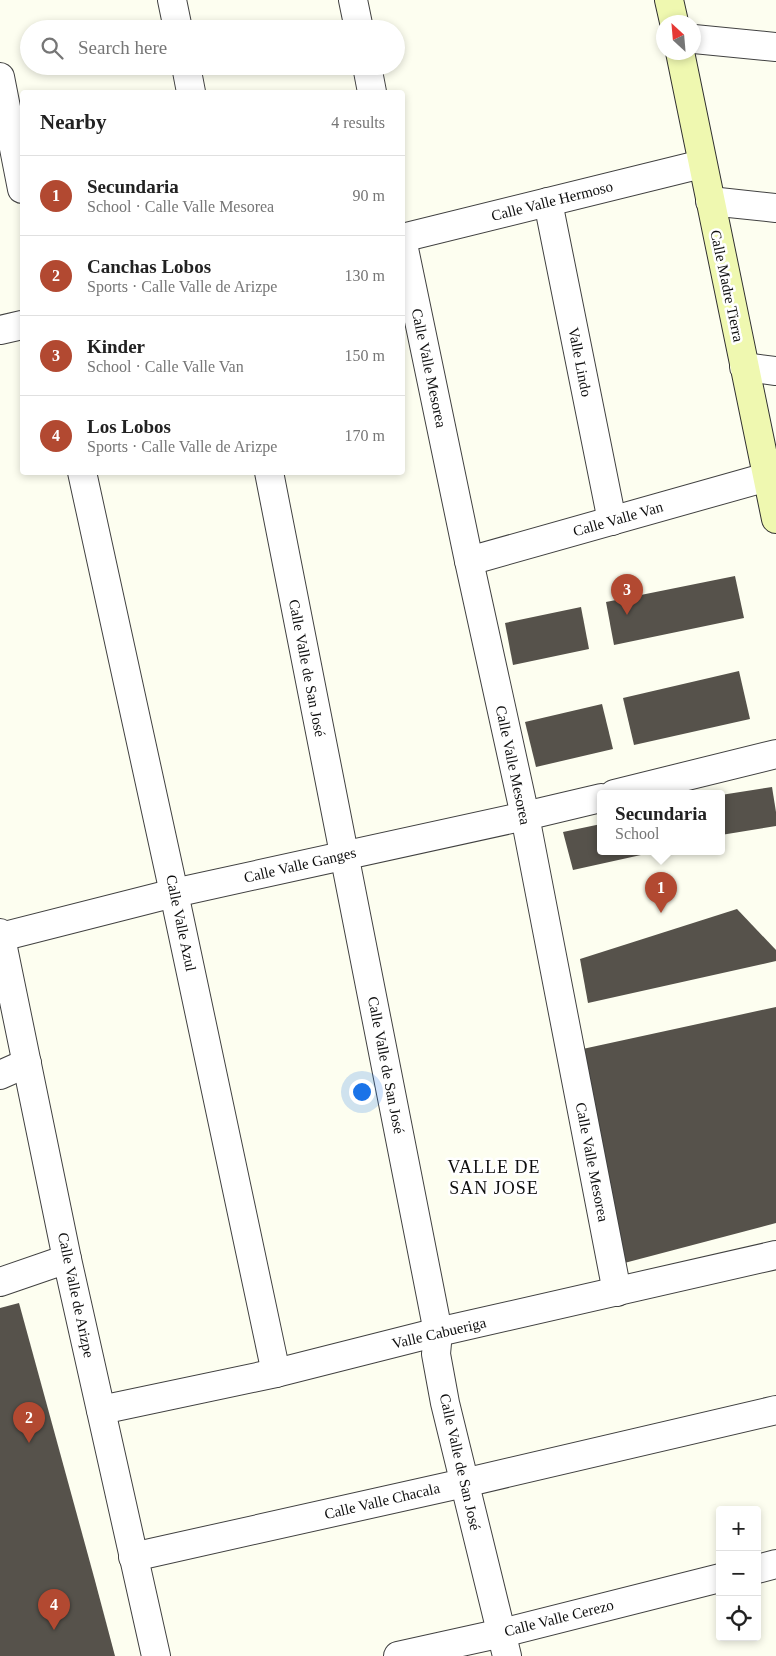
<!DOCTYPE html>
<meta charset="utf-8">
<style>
:root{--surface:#fff;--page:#f2f2f2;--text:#222;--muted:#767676;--line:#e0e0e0;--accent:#b24931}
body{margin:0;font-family:"Times New Roman",serif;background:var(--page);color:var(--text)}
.controls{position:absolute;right:15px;bottom:15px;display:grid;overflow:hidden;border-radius:5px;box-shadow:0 2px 8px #0003}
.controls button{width:45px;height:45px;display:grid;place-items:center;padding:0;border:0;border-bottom:1px solid var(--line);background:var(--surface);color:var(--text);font:25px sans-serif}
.compass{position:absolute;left:656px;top:15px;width:45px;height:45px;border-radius:50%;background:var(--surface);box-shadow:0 2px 8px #0003;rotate:334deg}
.you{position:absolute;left:361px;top:1091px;width:18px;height:18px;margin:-12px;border:4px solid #fff;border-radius:50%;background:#1a73e8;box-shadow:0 0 0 8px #1a73e833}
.badge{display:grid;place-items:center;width:32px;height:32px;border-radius:50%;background:var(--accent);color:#fff;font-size:16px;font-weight:700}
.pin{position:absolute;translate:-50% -41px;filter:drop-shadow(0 1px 2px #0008)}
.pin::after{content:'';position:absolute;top:26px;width:18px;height:15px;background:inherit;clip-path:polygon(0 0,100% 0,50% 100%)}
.popup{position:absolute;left:597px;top:790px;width:128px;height:65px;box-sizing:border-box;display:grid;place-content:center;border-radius:5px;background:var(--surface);filter:drop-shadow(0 1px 4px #0005);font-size:16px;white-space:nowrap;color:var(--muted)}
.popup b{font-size:19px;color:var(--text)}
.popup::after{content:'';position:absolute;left:50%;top:100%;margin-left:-10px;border:10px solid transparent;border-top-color:var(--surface)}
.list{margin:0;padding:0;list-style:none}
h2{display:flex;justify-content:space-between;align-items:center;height:65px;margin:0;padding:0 20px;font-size:21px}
h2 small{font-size:16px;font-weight:400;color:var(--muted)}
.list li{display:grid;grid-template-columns:32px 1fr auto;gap:15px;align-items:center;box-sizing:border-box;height:80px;padding:0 20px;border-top:1px solid var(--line)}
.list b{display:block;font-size:19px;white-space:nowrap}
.list p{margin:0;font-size:16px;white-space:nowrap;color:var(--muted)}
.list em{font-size:16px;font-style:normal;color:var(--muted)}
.icon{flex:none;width:28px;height:28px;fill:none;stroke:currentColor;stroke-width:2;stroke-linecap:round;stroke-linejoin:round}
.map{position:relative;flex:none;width:776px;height:1656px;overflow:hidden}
.search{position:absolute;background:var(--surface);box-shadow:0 2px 8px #0003;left:20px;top:20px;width:385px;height:55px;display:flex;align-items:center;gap:12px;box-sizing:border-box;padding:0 18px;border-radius:28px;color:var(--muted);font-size:19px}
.panel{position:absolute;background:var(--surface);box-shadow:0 2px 8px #0003;left:20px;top:90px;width:385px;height:385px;border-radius:5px}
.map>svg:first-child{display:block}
</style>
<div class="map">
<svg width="776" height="1656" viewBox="0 0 776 1656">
<rect width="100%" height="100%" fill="#fdfef0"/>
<g fill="#56524b">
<path d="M735 576 744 618 614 645 606 602Z"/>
<path d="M581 607 589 649 513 665 505 623Z"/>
<path d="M739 671 750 719 634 745 623 698Z"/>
<path d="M602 704 613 749 536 767 525 722Z"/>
<path d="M772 787 776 812V826L721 835V795Z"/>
<path d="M601 824V852L650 853 573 870 563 832Z"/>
<path d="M737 909 776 950V961L588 1003 580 959Z"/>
<path d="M776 1007V1223L613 1266 578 1050Z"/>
<path d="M19 1303 94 1577 115 1656H0V1308Z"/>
</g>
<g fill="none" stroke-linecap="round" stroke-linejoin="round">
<defs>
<g id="street">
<path d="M172 0 178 29"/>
<path d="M353 0 359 29"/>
<path d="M694 39 776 47"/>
<path d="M186 66 191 92"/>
<path d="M367 66 372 92"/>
<path d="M0 77 22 189"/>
<path d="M710 201 776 208"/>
<path d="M548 202 612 521"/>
<path d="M402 238 702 164"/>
<path d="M402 239 469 561 525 816 617 1292"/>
<path d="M0 330 22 325"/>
<path d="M744 367 776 371"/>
<path d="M82 472 174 893 276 1373"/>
<path d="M269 472 438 1332 436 1354 445 1403 507 1656"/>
<path d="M469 561 767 477"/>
<path d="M614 794 776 754"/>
<path d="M0 933 67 1259 156 1656"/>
<path d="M1 937 174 893 525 816 601 798"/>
<path d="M0 1075 27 1063"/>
<path d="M0 1282 67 1259"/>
<path d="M101 1410 276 1373 438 1332 776 1255"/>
<path d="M133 1557 464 1483 776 1410"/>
<path d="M757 1569 776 1564"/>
<path d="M398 1656 502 1633 720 1578"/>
</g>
<g id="secondary">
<path d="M669 0 674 22"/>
<path d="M680 52 776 519"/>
</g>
</defs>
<use href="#street" stroke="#414141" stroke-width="30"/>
<use href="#secondary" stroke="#303030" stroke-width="30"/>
<use href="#street" stroke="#fff" stroke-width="28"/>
<use href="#secondary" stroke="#eff8b0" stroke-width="28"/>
</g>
<g text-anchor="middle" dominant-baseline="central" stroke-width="5" stroke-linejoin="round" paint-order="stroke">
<g font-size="15" fill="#0e0e0e" stroke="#fff">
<text transform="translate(552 201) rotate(-14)">Calle Valle Hermoso</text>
<text transform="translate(727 286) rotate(78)">Calle Madre Tierra</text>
<text transform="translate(580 362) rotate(79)">Valle Lindo</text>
<text transform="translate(429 368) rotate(78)">Calle Valle Mesorea</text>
<text transform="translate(618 519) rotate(-16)">Calle Valle Van</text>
<text transform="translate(307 668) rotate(79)">Calle Valle de San José</text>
<text transform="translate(513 765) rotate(78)">Calle Valle Mesorea</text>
<text transform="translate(300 865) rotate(-13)">Calle Valle Ganges</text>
<text transform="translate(181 923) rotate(78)">Calle Valle Azul</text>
<text transform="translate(386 1065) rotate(79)">Calle Valle de San José</text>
<text transform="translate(592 1162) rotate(79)">Calle Valle Mesorea</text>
<text transform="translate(76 1295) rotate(78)">Calle Valle de Arizpe</text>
<text transform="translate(439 1333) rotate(-13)">Valle Cabueriga</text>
<text transform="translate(460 1462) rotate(77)">Calle Valle de San José</text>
<text transform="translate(382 1501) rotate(-13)">Calle Valle Chacala</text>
<text transform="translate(559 1618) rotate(-14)">Calle Valle Cerezo</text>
</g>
<g font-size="18" letter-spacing="1" fill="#0e0e0e" stroke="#fff">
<text x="494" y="1167">VALLE DE<tspan x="494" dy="21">SAN JOSE</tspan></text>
</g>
</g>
</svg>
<div class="controls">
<button>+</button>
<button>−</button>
<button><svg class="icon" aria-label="locate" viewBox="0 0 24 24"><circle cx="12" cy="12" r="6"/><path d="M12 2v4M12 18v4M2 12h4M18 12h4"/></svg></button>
</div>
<svg class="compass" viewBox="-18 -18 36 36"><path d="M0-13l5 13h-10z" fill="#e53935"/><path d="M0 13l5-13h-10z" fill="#767676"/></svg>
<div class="you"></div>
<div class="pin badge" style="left:661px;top:913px">1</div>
<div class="popup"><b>Secundaria</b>School</div>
<div class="pin badge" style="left:29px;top:1443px">2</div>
<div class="pin badge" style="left:627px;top:615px">3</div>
<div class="pin badge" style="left:54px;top:1630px">4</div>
<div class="search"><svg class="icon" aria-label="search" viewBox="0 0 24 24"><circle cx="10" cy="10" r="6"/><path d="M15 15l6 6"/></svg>Search here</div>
<section class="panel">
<h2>Nearby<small>4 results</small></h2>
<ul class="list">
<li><span class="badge">1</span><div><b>Secundaria</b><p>School · Calle Valle Mesorea</p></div><em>90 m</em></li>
<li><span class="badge">2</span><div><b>Canchas Lobos</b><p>Sports · Calle Valle de Arizpe</p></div><em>130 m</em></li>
<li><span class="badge">3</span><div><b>Kinder</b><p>School · Calle Valle Van</p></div><em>150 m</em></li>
<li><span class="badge">4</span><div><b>Los Lobos</b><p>Sports · Calle Valle de Arizpe</p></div><em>170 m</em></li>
</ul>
</section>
</div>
